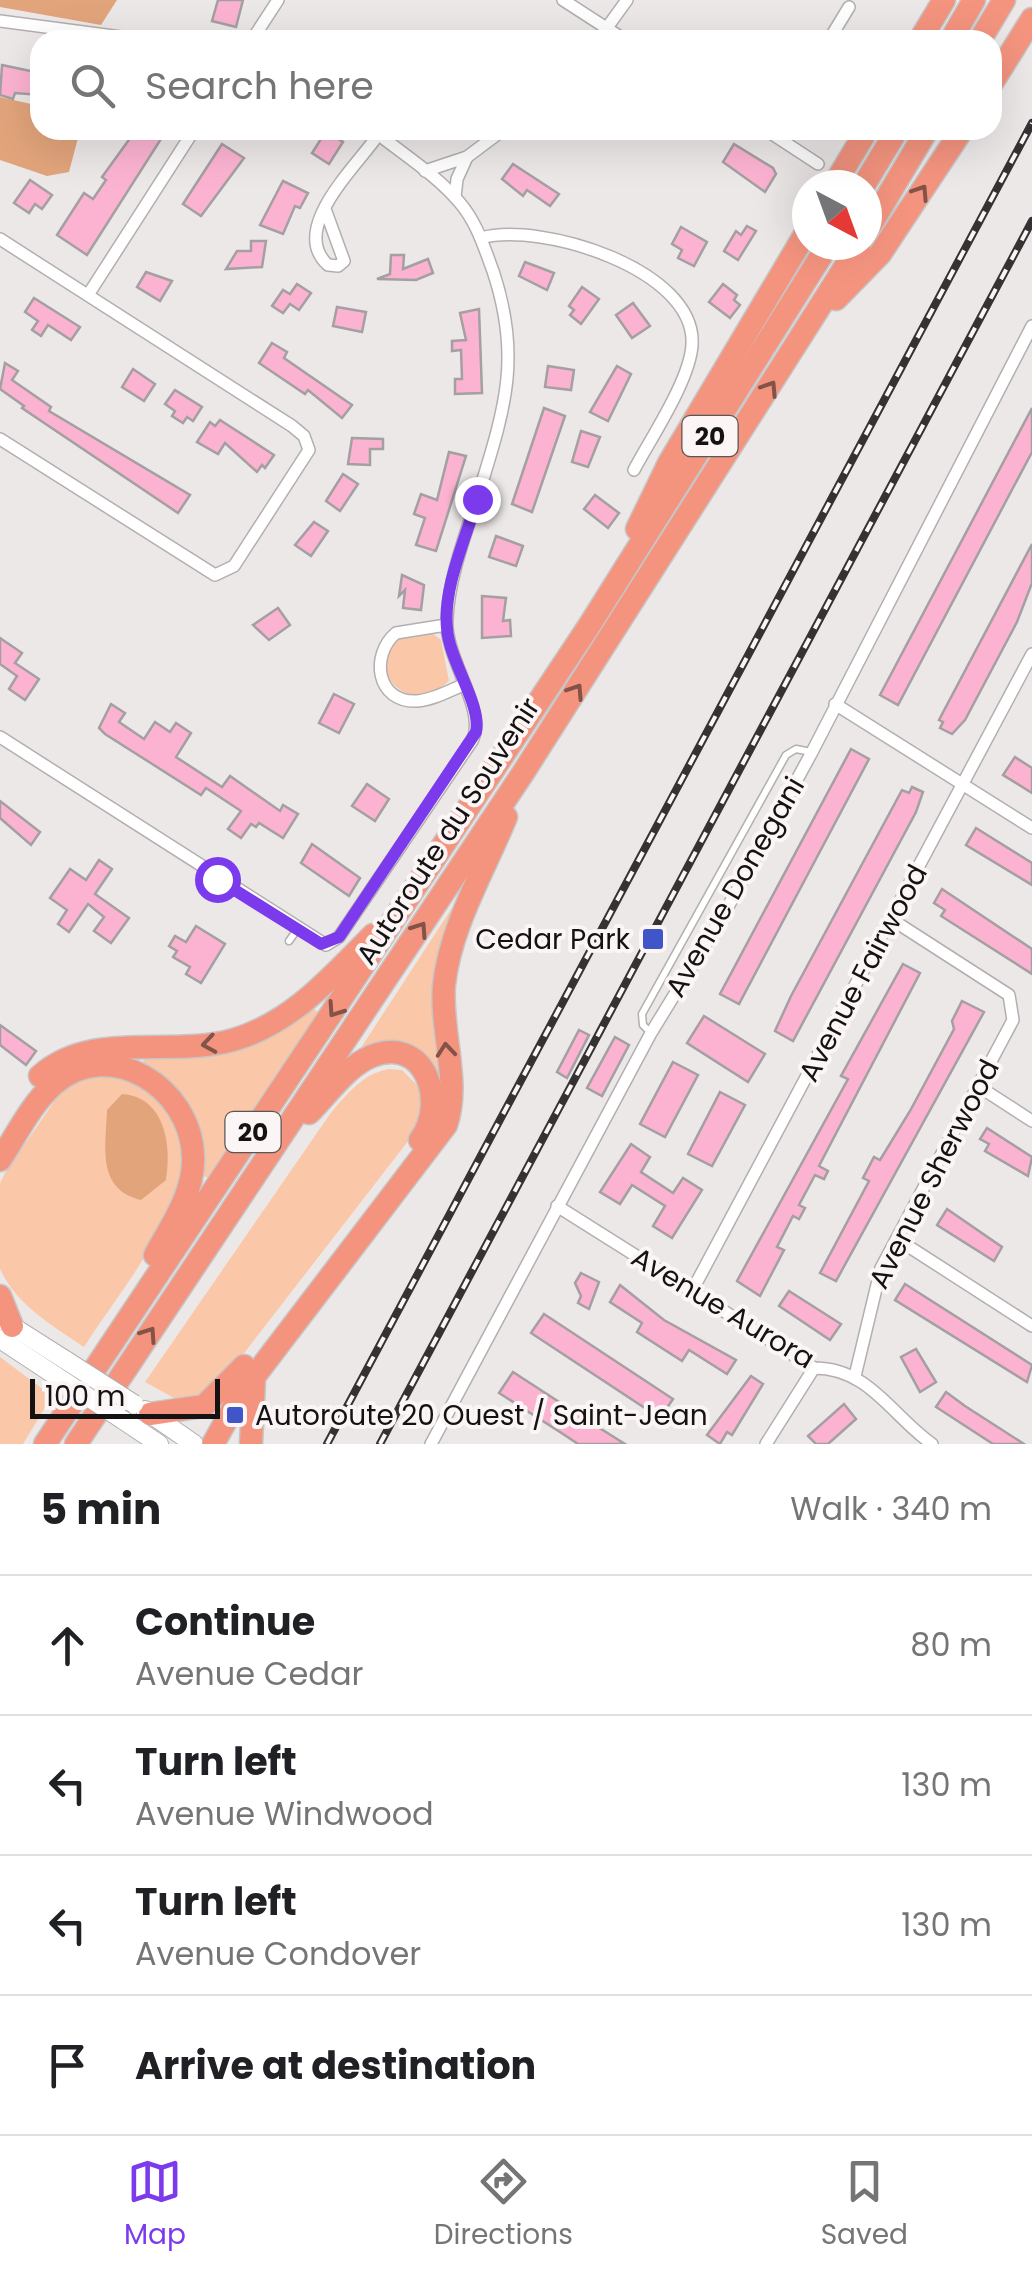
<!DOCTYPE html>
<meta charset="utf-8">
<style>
:root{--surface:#fff;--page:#f2f2f2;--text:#202124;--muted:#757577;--line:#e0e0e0;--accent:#7c3aed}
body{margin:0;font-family:Poppins,sans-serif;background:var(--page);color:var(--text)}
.compass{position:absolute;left:792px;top:170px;width:90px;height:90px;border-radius:50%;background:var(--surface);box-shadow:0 10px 40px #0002;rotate:139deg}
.scale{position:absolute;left:30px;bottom:25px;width:190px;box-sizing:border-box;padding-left:10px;border:5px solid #141212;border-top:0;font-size:28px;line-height:35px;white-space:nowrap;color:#141212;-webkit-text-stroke:8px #fbf5f5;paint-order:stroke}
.stop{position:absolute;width:30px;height:30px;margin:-22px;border:8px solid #7c3aed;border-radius:50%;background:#fff}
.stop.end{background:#7c3aed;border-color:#fff;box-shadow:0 2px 10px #0008}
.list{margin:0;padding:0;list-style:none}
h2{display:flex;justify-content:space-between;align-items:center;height:130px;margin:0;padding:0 40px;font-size:42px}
h2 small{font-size:32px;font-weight:400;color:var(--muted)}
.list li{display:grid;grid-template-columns:65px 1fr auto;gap:30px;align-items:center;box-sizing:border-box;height:140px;padding:0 40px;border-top:2px solid var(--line)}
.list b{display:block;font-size:38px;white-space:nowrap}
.list p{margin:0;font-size:32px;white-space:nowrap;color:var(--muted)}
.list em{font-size:32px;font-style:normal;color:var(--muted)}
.icon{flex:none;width:55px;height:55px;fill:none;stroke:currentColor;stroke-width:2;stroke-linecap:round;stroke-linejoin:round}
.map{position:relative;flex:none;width:1032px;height:1444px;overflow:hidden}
.search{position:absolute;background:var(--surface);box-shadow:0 10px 40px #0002;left:30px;right:30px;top:30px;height:110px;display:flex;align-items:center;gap:25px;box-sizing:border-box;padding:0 35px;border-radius:30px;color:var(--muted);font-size:38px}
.sheet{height:690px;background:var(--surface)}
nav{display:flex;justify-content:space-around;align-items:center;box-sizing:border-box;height:140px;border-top:2px solid var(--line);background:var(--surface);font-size:28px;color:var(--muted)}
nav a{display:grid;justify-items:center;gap:5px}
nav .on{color:var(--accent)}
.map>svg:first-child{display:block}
</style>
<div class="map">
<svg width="1032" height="1444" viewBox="0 0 1032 1444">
<rect width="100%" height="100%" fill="#ede8e8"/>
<g fill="#fac8a8">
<path d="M432 633 441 640 449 681C402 724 360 656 400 638 409 634 423 634 432 633Z"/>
<path d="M452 908H456L441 1071 434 1073 418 1057 353 1060Z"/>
<path d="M312 1007 320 1014 210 1178 202 1176 143 1065 144 1055Z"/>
<path d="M389 1069 402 1070 422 1090 419 1127 231 1370 199 1397 181 1402 145 1382 330 1114C347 1094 362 1074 389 1069Z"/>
<path d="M121 1074C252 1142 136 1265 84 1347 52 1325 17 1306 0 1269V1183L5 1173 62 1090 80 1078Z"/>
<path d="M0 1357 52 1396 23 1444H0Z"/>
</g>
<g fill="#e2a47b">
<path d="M0 0H117L101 25 0 7Z"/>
<path d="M0 97 40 106V130H70L78 138 69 172 47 176 0 160Z"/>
<path d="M122 1094C165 1097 172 1145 166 1180L141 1200C96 1189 106 1146 107 1110Z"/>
</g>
<g fill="#fcb3d2" stroke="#a49fa1" stroke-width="2.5">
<path d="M218 0H243L236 27 212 21Z"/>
<path d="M2 65 40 73V95L15 93 13 99 0 95Z"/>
<path d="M136 130H160L156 136 161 139 87 255 57 235 84 193 93 199 106 180 102 177Z"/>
<path d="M326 131 343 142 329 164 312 153Z"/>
<path d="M222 144 244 158 201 216 183 204Z"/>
<path d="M734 144 773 168 776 174 765 192 723 162Z"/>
<path d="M513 164 559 194 550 206 527 190 523 196 502 179Z"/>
<path d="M30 180 52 195 42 209 35 204 29 213 14 203Z"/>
<path d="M283 181 308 193 300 208 295 206 283 234 260 225Z"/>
<path d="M747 226 756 231 738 260 724 251 736 231 741 235Z"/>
<path d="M681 227 707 242 694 266 678 258 682 250 672 244Z"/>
<path d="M251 241H266L262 267 226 269 237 251H251Z"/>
<path d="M391 255H404L403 269 428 259 433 273 416 280 377 279 390 274Z"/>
<path d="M525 262 554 273 547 290 519 276Z"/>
<path d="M146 272 172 281 160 301 137 287Z"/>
<path d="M297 284 311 293 299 310 290 304 283 313 272 306 283 290 290 294Z"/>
<path d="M723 284 737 295 734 300 740 305 730 318 709 302Z"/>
<path d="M582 287 599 299 581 324 570 315 574 310 569 306Z"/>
<path d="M34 298 80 327 71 340 48 325 41 336 32 330 38 321 25 312Z"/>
<path d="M633 303 650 326 632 338 616 315Z"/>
<path d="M337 307 366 312 362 332 333 326Z"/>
<path d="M479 309 482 393 455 394V379H462L461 350 452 351V341L466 340 460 313Z"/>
<path d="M272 343 287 352 284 358 352 405 342 418 308 390 305 394 259 363Z"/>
<path d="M5 363 18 371 12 380 51 407 49 411 190 495 178 513 22 408 24 406 0 389Z"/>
<path d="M548 366 574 370 571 390 545 387Z"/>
<path d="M617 366 631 374 608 421 590 412Z"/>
<path d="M133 369 155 384 144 401 122 387Z"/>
<path d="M175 390 202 407 193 421 187 417 183 423 172 416 175 411 165 404Z"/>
<path d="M544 408 565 416 532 512 512 504Z"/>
<path d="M1032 408V452L898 705 880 695Z"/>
<path d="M220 420 274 455 265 468 262 465 257 472 225 443 218 454 197 442 210 422 215 426Z"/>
<path d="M581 431 600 437 588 467 572 462Z"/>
<path d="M352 438 383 439V449H370V465L348 464Z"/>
<path d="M449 452 466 456 436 551 416 545 425 518 414 514 421 494 437 500Z"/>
<path d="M343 474 358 484 340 511 326 501Z"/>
<path d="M595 495 619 513 608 528 584 509Z"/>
<path d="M314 522 328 531 311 556 295 545Z"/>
<path d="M496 536 523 546 516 566 489 557Z"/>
<path d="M1032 544V583L1017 622 965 720 952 734 940 728 943 722 939 720Z"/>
<path d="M402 575 424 585 421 610 403 608 405 590 399 596Z"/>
<path d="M482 596 506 598 503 621 510 620 511 636 482 638Z"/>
<path d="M278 608 290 625 269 640 253 625Z"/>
<path d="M0 638 22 653 15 663 39 679 25 700 9 689 17 676 0 664Z"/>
<path d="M334 694 354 704 339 733 319 723Z"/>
<path d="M111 704 125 713 119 722 144 739 155 722 170 732 176 723 191 733 176 757 222 787 230 776 280 811 283 805 298 814 283 838 259 823 256 827 251 824 241 838 228 829 241 811 206 788 201 795 105 734 99 728Z"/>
<path d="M851 749 869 759 739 1004 720 994Z"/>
<path d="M1015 757 1032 768V793L1003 775Z"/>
<path d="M367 784 389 799 375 821 352 806Z"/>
<path d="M912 787 923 792 916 812 793 1041 775 1031 791 996 902 790 909 793Z"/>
<path d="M0 801 40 832 31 845 0 818Z"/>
<path d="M976 828 1032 863V885L966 845Z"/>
<path d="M312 844 360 878 349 896 301 863Z"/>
<path d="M99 860 112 869 95 894 129 918 111 943 94 931 104 917 88 904 69 932 58 924 67 910 50 898 70 869 86 880Z"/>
<path d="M942 889 1032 949V974L941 916 945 910 934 903Z"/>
<path d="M196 926 225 944 201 983 186 974 190 967 173 957 177 951 169 946 175 936 186 942Z"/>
<path d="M903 964 920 973 819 1166 828 1171 824 1179 815 1175 799 1205 805 1208 799 1219 793 1216 777 1247 784 1250 760 1296 737 1281 848 1079 841 1076Z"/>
<path d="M962 1001 984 1012 836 1281 820 1273 869 1181 863 1178 874 1157 880 1160 910 1111 954 1029 952 1021Z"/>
<path d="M704 1016 765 1054 748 1082 687 1043Z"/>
<path d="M0 1025 36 1051 26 1065 0 1045Z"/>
<path d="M579 1030 589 1035 567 1078 557 1072Z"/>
<path d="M615 1037 629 1045 602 1096 587 1088Z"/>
<path d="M673 1062 698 1075 665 1137 640 1124Z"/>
<path d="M720 1092 745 1105 712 1166 688 1154Z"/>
<path d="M987 1128 1032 1157 1028 1176 985 1151 989 1144 980 1139Z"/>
<path d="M631 1144 650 1157 641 1172 673 1193 683 1178 702 1190 672 1238 653 1226 665 1206 632 1185 620 1204 600 1192Z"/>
<path d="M947 1209 1002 1247 994 1261 937 1225Z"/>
<path d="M581 1273 599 1282 589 1309 578 1303 581 1296 575 1283Z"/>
<path d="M905 1284 1032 1365 1027 1382 895 1300Z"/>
<path d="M620 1285 664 1320 736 1360 727 1374 689 1350 682 1361 637 1332 642 1323 610 1302Z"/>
<path d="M789 1291 841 1324 830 1340 779 1306Z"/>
<path d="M544 1314 673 1399 660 1418 531 1333Z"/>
<path d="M916 1349 936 1382 920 1392 901 1357Z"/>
<path d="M513 1372 590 1422 625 1444H578L563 1434 499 1393Z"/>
<path d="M751 1376 763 1384 732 1435 727 1432 720 1444 707 1435Z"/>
<path d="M946 1392 965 1406 1024 1444H993L936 1407Z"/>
<path d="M844 1404 856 1419 828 1444H816L808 1436Z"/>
</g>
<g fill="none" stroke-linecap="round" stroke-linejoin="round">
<defs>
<g id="service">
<path d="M289 941 297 930"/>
<path d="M651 1033 643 1025 642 1014 786 755 796 749 811 752"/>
</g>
<g id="minor">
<path d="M563 0 625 40"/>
<path d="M0 21 144 40"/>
<path d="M252 40 278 0"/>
<path d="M598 40 627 0"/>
<path d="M829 40 849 7"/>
<path d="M766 130 818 164"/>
<path d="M425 171 467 157 503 130"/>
<path d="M455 197 457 179 467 157"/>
<path d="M325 209 344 261 338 266 328 265C288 229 357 166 378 135"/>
<path d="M481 238C539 221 697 269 692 345 690 380 651 438 634 470"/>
<path d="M0 239 292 426 304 436 309 450 234 566 215 575 0 439"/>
<path d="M88 295 194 130"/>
<path d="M446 625 396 633C370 655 376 703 417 701 432 700 449 691 463 685"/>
<path d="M835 704 1032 828"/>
<path d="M0 737 326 945 339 937 472 741C488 710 444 658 447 619 449 574 468 529 481 486 506 405 521 355 493 271 484 247 477 223 460 203 437 175 401 153 373 130"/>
<path d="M978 1086 1032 1121"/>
<path d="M557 1206 814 1368C869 1368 891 1415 932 1444"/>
<path d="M897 1239 1032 1326"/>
<path d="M692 1291 1032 654"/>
<path d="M855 1376 881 1268 1013 1020 1009 995 891 919"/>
<path d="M431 1444 651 1033 724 914 812 752 1032 326"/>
<path d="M766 1444 814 1368"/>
</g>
<g id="secondary">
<path d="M4 1321 67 1361"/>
<path d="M0 1339 56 1376"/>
<path d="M145 1410 194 1444"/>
<path d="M123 1420 159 1444"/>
</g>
<g id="motorway">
<path d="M920 40 944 0"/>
<path d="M951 40 974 0"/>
<path d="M980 40 1004 0"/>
<path d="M992 83 1032 19"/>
<path d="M834 185 867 130"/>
<path d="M864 185 897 130"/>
<path d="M867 231 927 130"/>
<path d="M836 299 880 254 962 130"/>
<path d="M637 529 669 463 807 231"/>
<path d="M40 1076C93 1029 170 1058 233 1040 292 1023 331 977 373 935"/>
<path d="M309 1113C328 1094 347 1066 372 1056 425 1035 448 1102 420 1140"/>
<path d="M0 1160C16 1136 31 1104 54 1084 110 1036 190 1087 193 1155 195 1192 172 1224 155 1255"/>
<path d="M0 1296 12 1326"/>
<path d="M150 1414 204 1406 244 1366"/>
<path d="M45 1444 589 626 828 245"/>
<path d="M76 1444 523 773 859 245"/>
<path d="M213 1444 241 1394 446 1125C461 1083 440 1030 444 985 450 927 484 871 506 817"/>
<path d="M251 1444 254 1380"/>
</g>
</defs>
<use href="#service" stroke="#b4afaf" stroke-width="9"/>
<use href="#minor" stroke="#b4afaf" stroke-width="14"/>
<use href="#secondary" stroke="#b4afaf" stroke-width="20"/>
<use href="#motorway" stroke="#c7c6c6" stroke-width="25"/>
<use href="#service" stroke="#fff" stroke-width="6"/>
<use href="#minor" stroke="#fff" stroke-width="11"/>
<use href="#secondary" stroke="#fff" stroke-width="18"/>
<use href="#motorway" stroke="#f4947f" stroke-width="22"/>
<defs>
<g id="rail">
<path d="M327 1444 1032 123"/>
<path d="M380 1444 1032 221"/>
</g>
</defs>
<use href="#rail" stroke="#343232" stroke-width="8"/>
<use href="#rail" stroke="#fbf5f5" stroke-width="4" stroke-dasharray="11" stroke-linecap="butt"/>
<defs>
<g id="secondary-bridge">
<path d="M67 1361 134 1404"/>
<path d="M56 1376 123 1420"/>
</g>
</defs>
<use href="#secondary-bridge" stroke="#b4afaf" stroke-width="20" stroke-linecap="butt"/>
<use href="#secondary-bridge" stroke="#fff" stroke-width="18"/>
</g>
<defs><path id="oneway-chevron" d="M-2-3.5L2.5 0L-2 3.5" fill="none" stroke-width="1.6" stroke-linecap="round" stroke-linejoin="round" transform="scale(2.5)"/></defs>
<g stroke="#845348">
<use href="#oneway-chevron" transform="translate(921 192) rotate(-57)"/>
<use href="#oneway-chevron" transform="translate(770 388) rotate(-57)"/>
<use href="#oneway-chevron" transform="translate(576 691) rotate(-57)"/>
<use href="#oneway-chevron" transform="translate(420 929) rotate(-56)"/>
<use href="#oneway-chevron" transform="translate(335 1010) rotate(124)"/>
<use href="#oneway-chevron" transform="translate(209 1044) rotate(171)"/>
<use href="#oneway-chevron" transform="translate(446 1050) rotate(-95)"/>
<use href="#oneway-chevron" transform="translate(149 1334) rotate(-56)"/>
</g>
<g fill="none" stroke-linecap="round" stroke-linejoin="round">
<path stroke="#7c3aed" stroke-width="12" d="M217 879 321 944 339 937 476 732C482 705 449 661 447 628 443 586 466 539 477 499"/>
</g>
<g fill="#3f55c8" stroke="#fbf5f5" stroke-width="4">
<rect x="641" y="927" width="24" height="24" rx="5"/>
<rect x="225" y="1405" width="20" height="20" rx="5"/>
</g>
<g text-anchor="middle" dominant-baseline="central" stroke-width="8" stroke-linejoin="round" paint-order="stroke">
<g fill="#fbf5f5" stroke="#595656" stroke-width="2.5">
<rect x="682.5" y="416" width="55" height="40" rx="8"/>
<rect x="225.5" y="1112" width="55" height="40" rx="8"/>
</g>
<g font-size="25" font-weight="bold" fill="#141212">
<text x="710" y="436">20</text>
<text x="253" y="1132">20</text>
</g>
<g font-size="28" fill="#141212" stroke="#fbf5f5">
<text transform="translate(448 831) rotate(-57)">Autoroute du Souvenir</text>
<text transform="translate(735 887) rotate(-60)">Avenue Donegani</text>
<text transform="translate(863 973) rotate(-62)">Avenue Fairwood</text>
<text transform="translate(934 1174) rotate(-63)">Avenue Sherwood</text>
<text transform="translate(723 1308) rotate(31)">Avenue Aurora</text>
</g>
<g font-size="28" fill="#141212" stroke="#fbf5f5" text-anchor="end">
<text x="630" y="939">Cedar Park</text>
<text x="255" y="1415" text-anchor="start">Autoroute 20 Ouest / Saint-Jean</text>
</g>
</g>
</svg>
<svg class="compass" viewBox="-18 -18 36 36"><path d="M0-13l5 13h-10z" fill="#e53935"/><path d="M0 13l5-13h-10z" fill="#757577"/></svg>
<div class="scale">100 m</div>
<div class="stop" style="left:217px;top:879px"></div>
<div class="stop end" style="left:477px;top:499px"></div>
<div class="search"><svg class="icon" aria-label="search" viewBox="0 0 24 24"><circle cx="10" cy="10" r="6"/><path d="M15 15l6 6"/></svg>Search here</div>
</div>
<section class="sheet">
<h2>5 min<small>Walk · 340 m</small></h2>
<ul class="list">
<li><svg class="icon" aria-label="ahead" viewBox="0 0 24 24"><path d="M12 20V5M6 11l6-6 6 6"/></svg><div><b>Continue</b><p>Avenue Cedar</p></div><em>80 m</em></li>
<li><svg class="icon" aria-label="left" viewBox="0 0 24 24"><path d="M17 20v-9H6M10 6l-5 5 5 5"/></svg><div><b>Turn left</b><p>Avenue Windwood</p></div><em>130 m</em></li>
<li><svg class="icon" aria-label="left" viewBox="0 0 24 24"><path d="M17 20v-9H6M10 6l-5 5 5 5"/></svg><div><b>Turn left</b><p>Avenue Condover</p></div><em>130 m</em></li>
<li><svg class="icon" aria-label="arrive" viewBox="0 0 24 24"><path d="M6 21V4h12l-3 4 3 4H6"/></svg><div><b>Arrive at destination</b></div></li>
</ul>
</section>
<nav>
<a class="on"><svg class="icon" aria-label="map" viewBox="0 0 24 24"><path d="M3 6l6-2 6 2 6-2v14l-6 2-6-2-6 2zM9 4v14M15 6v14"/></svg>Map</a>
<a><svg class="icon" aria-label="directions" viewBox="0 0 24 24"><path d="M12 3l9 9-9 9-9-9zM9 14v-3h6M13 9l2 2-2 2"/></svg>Directions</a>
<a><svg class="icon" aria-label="saved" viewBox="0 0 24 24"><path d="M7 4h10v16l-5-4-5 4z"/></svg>Saved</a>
</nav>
